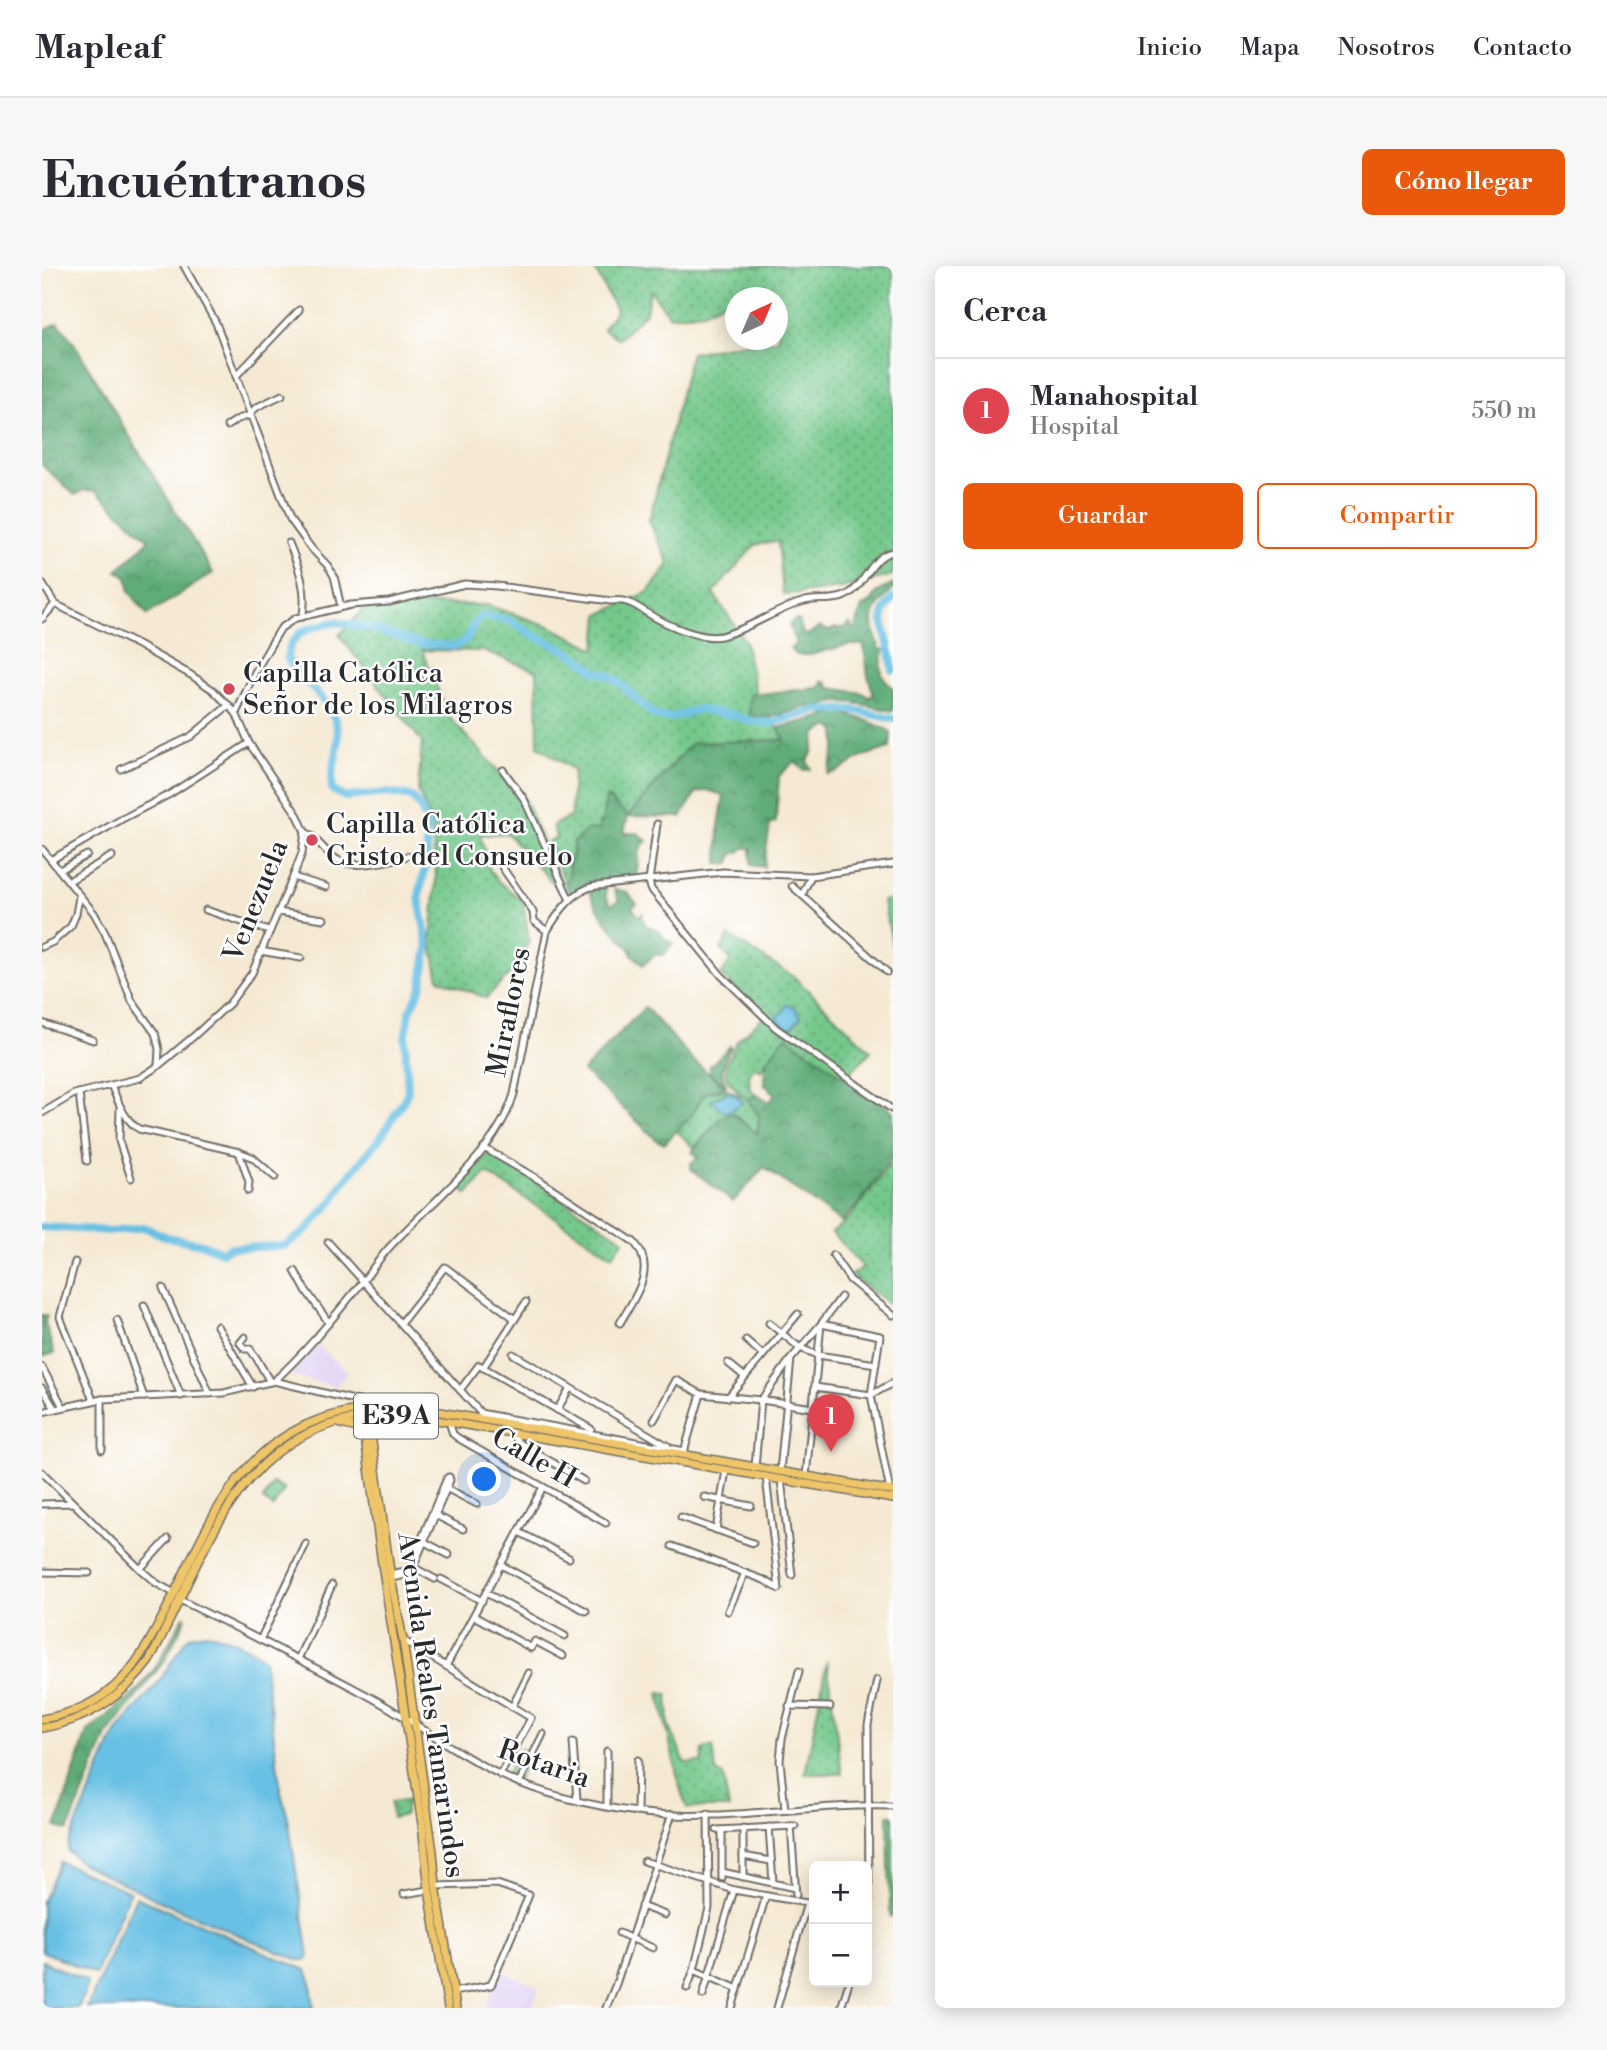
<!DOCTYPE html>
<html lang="es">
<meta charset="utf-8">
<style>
:root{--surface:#fff;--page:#f7f7f7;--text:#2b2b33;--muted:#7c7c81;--line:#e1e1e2;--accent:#ea580c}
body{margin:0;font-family:"Libre Bodoni",serif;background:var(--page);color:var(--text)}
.controls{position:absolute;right:21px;bottom:21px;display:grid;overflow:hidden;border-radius:10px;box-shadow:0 4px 18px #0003}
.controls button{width:63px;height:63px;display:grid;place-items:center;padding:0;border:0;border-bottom:2px solid var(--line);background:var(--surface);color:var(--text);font:35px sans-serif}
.compass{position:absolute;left:683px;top:21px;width:63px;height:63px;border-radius:50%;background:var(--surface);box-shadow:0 4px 18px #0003;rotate:44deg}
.you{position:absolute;left:443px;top:1214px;width:24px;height:24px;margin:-18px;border:5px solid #fff;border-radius:50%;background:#1a73e8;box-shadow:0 0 0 10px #1a73e833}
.badge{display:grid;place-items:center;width:46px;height:46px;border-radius:50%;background:var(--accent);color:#fff;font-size:23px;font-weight:700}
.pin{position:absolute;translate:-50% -58px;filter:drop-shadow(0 2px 4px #0008)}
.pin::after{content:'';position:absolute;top:37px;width:24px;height:21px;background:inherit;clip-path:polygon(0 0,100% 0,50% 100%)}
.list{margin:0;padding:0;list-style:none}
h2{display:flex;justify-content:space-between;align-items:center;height:91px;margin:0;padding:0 28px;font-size:30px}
h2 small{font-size:23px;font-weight:400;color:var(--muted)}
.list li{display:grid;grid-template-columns:46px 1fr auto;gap:21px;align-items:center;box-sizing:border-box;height:105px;padding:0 28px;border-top:2px solid var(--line)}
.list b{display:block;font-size:26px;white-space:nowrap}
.list p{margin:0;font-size:23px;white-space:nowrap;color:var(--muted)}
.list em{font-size:23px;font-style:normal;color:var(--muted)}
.actions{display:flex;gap:14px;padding:21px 28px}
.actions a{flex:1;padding:16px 0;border:2px solid var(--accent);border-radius:10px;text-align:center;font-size:24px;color:var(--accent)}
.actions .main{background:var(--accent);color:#fff}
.map{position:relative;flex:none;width:851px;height:1742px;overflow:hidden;border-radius:10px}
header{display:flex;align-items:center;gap:42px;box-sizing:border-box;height:98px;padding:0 35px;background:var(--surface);border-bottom:2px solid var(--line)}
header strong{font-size:33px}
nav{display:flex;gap:38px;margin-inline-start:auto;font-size:24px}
.intro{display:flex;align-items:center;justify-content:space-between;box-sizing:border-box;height:168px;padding:0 42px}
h1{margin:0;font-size:49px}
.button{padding:18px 32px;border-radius:10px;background:var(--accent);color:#fff;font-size:24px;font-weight:700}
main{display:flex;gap:42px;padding:0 42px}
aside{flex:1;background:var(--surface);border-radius:10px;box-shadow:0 4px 18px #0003}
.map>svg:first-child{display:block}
</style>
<header>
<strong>Mapleaf</strong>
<nav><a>Inicio</a><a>Mapa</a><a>Nosotros</a><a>Contacto</a></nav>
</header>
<div class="intro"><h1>Encuéntranos</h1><a class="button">Cómo llegar</a></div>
<main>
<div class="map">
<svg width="851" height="1742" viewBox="0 0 851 1742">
<defs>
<pattern id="grass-dots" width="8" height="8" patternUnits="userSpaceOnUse" patternTransform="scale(1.75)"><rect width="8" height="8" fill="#74c88c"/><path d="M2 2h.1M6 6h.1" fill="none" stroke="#5fa373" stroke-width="1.8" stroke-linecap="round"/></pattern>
<pattern id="forest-crowns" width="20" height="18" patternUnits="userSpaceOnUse" patternTransform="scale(1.75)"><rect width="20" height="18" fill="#5fac78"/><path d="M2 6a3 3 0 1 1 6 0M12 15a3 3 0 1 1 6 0" fill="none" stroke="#4f8c63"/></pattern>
</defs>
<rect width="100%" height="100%" fill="#fff"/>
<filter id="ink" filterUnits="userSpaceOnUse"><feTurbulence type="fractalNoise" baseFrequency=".0143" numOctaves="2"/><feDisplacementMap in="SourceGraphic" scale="14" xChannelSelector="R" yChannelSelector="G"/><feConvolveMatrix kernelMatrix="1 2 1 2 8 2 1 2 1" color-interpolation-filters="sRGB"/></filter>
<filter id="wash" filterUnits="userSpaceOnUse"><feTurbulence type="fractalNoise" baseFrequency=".00686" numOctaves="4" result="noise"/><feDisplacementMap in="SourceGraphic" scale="28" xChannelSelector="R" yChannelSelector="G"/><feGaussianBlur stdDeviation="1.57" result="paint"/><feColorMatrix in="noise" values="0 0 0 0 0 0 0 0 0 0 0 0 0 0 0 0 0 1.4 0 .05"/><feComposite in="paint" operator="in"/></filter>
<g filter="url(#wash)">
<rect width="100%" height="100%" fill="#f5e9d3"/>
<g fill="#e1d4f4">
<path d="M275 1079 306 1106 294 1120 248 1110Z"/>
<path d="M458 1705 497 1721 490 1742H443Z"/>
</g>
<g fill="url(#grass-dots)" stroke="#507a5c" stroke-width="2">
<path d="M548 0H851V309L799 322 741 329 736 275 713 279 671 327 703 375 714 429 744 474 650 477 586 550 565 531C560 543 563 553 557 564L543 565 531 577C532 586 530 587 527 595 525 604 528 611 524 620L506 575 514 572 511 559 529 550 531 504 496 480 495 405 442 385 380 384 407 451 482 533 524 631 465 567 438 569 448 605 457 616 481 635 487 675 471 705 444 732 397 713 389 675 394 612 390 557 376 525 380 476 297 369 322 343 365 338 445 339 507 360 554 383 557 349 606 326 627 298 607 255 649 87 719 74H736V32L721 31 723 18 697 27 662 46 628 50 608 24 604 46 577 73 561 63 574 44 552 2Z"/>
<path d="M687 670 752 711 829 785 803 812 725 793 719 804 712 800 707 810 708 823 715 829 705 833 717 850 715 868 684 851 679 852 652 882 635 865 650 849 662 827 685 823 702 831 686 815 684 809V799L695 775 722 750 679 709 689 694 679 683Z"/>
<path d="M447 886 582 974 570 990 445 907 425 928 416 922Z"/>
<path d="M851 895V1041L809 1009 821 1001 790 967 810 949Z"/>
<path d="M785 1395 800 1508H763Z"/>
<path d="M617 1427 626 1428 627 1459 643 1497 660 1496 661 1483 671 1481 674 1505 681 1510 687 1542H645L638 1522Z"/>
<path d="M478 1482 488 1487 476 1513 465 1506Z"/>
<path d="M370 1534 363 1540V1549L350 1552 349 1536Z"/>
<path d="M846 1549H851V1651L848 1650Z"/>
</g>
<g fill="url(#forest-crowns)" stroke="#456c52" stroke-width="2">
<path d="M16 57 32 77 85 166 171 307 105 349 87 325C87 315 86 308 75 305L107 274 54 225 42 224 33 229 0 199V65Z"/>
<path d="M851 317V324C827 344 827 355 838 383L842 384 839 399 840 409 851 423V445C832 442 809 433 790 437 782 438 775 442 768 443L767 440 735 450 707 452 708 429 775 422 779 420 780 415 785 416 788 422 821 427 826 431 832 429 826 410 822 379H805L768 389H754L748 383 754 378 747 359 752 354H757L761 368 765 369 778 361 786 365 794 362H801L808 357 811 364 813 363 820 341 830 335 834 327Z"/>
<path d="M798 446 826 455 846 464 849 467 848 482 822 490 796 505 786 508 794 479V465L787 460 774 467C771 476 772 489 765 495L769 503 762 504 753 495 737 510 734 556 728 558 722 601 709 599V582H702L697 586 691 588 688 597 676 598 677 559 682 530 666 524 654 527 639 551 586 550 582 567H596L605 575C593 584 598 596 594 610 573 618 550 615 531 628H527L524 620C529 608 524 597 532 586L531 577 546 563 557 564V558L561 556C561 548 562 539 565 531L586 550 650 477 743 474 736 462Z"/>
<path d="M559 621 564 622V630L569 639 577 634 572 623 585 626 595 638 590 641 596 650 601 647 600 652 603 659 616 664 624 674 631 677 622 689H613L601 699 589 687V684C572 666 556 648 547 624Z"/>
<path d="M603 741 651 794 683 821 662 828 650 849 623 877 616 875 541 805Z"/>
<path d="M744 770 851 845V890L815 940 799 956 722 901 691 936 649 903V897L657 891 650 886 679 851 690 847 715 868 717 850 705 833 715 829 728 836 733 828 722 818C722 792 728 789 744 770Z"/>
<path d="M688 780 689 781C682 794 676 808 685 820L668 807V800Z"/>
<path d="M0 1049H5L3 1056 12 1087 0 1091Z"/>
<path d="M142 1350 144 1352 123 1394 65 1469 26 1564 14 1561 45 1466 91 1429 112 1404Z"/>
</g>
<g fill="#74c88c" stroke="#507a5c" stroke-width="2">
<path d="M851 633V681L841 635Z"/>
<path d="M231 1217 242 1224 231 1241 221 1234Z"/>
</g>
<g fill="#67c0e4" stroke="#497688" stroke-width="2">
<path d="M744 739C756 740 753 744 759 751L748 763 741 759 734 750 741 746Z"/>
<path d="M683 826 691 828 702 836 686 846 681 845 670 835 671 833 682 829Z"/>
<path d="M163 1367C176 1367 215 1384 222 1394L239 1527 246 1552 267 1690 265 1694H257L237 1686 122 1637 90 1621 40 1598 26 1585V1579L70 1474 78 1461 116 1417 144 1374 148 1370Z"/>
<path d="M18 1596 88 1626 53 1708 0 1685V1635Z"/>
<path d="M94 1631 264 1704 268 1711 272 1742H45Z"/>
<path d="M0 1695 44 1715 46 1718 36 1742H0Z"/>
</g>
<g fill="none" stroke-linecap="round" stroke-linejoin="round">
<g stroke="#67c0e4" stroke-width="8">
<path d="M851 332C834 350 842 360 847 381 849 388 850 397 851 404"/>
<path d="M0 961 70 965 102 961 125 971 160 978 180 986 187 982 242 980 264 965 292 933 301 917 339 871 363 832 366 824 363 773 368 745 379 722 386 681 377 631 385 591V559L379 543 370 531 346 527 303 531 290 524C287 505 298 487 296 468 292 429 258 420 245 391L249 378 258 367 271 361 294 356 332 363 377 378 414 380 425 373 433 357 441 350 466 354 497 372 520 382 537 392 554 406 565 408 579 418 613 450 629 452 657 443 690 449 709 455 730 457 775 444H812L851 453"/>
</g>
</g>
</g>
<g filter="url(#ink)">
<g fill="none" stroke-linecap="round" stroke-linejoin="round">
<defs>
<g id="minor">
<path d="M142 0 174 57 248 253 269 282 286 300 292 310 299 341"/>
<path d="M194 110 257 44"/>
<path d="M208 147 215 141 240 129"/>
<path d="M185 160 196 153 209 149"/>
<path d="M247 277C256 299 267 328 260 351"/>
<path d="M0 317 13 338"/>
<path d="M0 353 13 338 96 379 149 409 171 424 194 447 207 477 256 550 263 566 260 587 251 611 210 707 187 738 152 770 116 800 98 812 32 828 0 847"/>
<path d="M194 447 213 406 231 375 239 362 254 352 309 339 347 336 423 318 455 320 569 335C588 332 597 343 612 351 628 360 660 374 679 370 708 363 734 343 763 335 777 332 793 336 805 329 824 319 829 289 851 286"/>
<path d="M79 503 148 471 187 439"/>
<path d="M461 504 482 533 528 634"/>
<path d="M615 558 607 615 609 623 679 709 734 762 851 844"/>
<path d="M263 566 269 569C278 577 286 590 298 595 314 603 348 595 365 590"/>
<path d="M0 583 52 647 63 667 90 735 113 767 117 783 116 800"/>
<path d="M9 594 80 553 128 528 207 477"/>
<path d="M460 601 491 646 492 655 505 665"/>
<path d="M18 604 45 589"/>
<path d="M251 611 284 621"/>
<path d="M27 615 70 590"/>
<path d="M750 620 845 706"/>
<path d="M760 629 769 610"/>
<path d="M164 644 227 665"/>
<path d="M236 646 282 653"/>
<path d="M0 681 11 676 29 660 34 648 37 631"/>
<path d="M218 685 259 692"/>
<path d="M0 757 51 774"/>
<path d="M69 819C76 835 82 854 97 863L197 886 210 891 233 911"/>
<path d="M37 827 45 895"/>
<path d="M78 842 77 875 89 912"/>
<path d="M442 882 499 915 592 976C616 1003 592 1032 578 1057"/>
<path d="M197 886 207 916 206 925"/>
<path d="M286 976 444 1153"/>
<path d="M791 989 808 1014 851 1049"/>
<path d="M33 996 18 1051 51 1134"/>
<path d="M253 1005 263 1023 287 1057"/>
<path d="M121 1022 168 1128"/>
<path d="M102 1039 139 1130"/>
<path d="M75 1054 102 1131"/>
<path d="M359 1057 403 1001 473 1053"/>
<path d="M727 1057 758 1082 776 1089 834 1098"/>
<path d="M175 1060 211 1121"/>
<path d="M203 1071 198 1077 203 1083H208L215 1093 228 1116"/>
<path d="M704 1074 721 1089"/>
<path d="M471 1088 626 1180"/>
<path d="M686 1097 703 1111"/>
<path d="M0 1101 21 1141"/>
<path d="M441 1102 484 1036"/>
<path d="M232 1115C264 1086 291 1052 318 1019 327 1008 335 996 344 985 386 938 454 889 472 828L505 665C515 649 527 630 546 622 551 620 558 620 563 619L681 606 769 610 851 598"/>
<path d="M0 1122 13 1143"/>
<path d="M418 1124 437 1099 549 1163"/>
<path d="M686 1131 756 1048"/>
<path d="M515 1144 528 1122"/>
<path d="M0 1146 60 1133 182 1127 232 1115 320 1136 325 1141"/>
<path d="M438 1147 643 1185"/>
<path d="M612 1154 634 1114 659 1128 719 1134 784 1144"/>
<path d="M407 1156 411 1168 416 1172 564 1257"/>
<path d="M467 1166 479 1178 542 1215"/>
<path d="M60 1184V1133"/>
<path d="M642 1186 659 1128"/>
<path d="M713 1201 719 1134 748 1094"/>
<path d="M738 1205 749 1093 779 1058 838 1070 829 1129 773 1121"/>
<path d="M0 1206 98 1303 114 1317 132 1327"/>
<path d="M764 1210 779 1058 799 1031"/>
<path d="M739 1213 750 1309"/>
<path d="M404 1222 435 1238"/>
<path d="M848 1225 829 1129 851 1117"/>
<path d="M662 1231 709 1240"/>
<path d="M0 1238 31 1237"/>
<path d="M393 1249 421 1263"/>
<path d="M639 1251 711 1277"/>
<path d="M674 1264 684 1204"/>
<path d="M477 1266 527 1292"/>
<path d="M379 1274 407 1289"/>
<path d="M630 1280 722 1314 737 1323 724 1211"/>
<path d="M459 1299 544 1345"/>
<path d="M371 1301 393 1313"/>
<path d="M98 1303 126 1273"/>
<path d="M0 1306 47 1307"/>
<path d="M348 1308 364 1305 367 1303 405 1212 407 1211"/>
<path d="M349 1312 364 1309 370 1304 408 1214 407 1211"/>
<path d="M399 1313 440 1335"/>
<path d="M444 1327 523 1370"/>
<path d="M138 1334C203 1366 268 1398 332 1433 375 1457 414 1488 459 1509 501 1529 556 1541 602 1547 682 1556 770 1537 851 1540"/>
<path d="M686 1345 703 1307"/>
<path d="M432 1350 489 1382 493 1375 521 1390"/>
<path d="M218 1374 264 1278"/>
<path d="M361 1374 489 1452 458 1509"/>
<path d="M256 1393 290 1319"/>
<path d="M404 1400 501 1221"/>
<path d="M747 1440 788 1441"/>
<path d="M470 1441 487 1407"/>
<path d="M531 1476 535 1534"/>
<path d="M477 1517 501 1468"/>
<path d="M565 1540V1485"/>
<path d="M743 1544 738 1495 740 1473 757 1405"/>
<path d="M595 1546 596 1494"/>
<path d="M749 1560 754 1629"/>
<path d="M727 1561 731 1617"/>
<path d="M701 1562V1611"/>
<path d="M675 1564 753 1560"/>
<path d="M701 1590 729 1595"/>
<path d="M602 1595 692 1624 765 1637 735 1742"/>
<path d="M680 1606 753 1622"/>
<path d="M680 1612V1564"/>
<path d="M394 1620 455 1618 487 1629 449 1719 411 1726"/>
<path d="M362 1628 387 1624"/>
<path d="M599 1640 623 1649"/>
<path d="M825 1658 827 1649 826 1459 835 1414"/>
<path d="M577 1667 611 1682"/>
<path d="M652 1704 696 1723 695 1726"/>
<path d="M645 1722 652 1704 667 1642 666 1548"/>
<path d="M661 1729 692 1624"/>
<path d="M564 1742 574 1718 630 1548"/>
<path d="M690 1742 724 1630"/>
<path d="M799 1742 807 1716"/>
</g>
<g id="major">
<path d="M326 1147 349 1312 361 1374 391 1586 394 1620 414 1742"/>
<path d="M320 1150 340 1298 380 1558 387 1624 406 1742"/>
<path d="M299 1158 315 1162 321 1170"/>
<path d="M330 1173C334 1160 342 1155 354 1152"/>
<path d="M0 1453C73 1441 97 1398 127 1338 146 1300 163 1260 187 1225 234 1157 302 1135 381 1143L851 1225"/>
<path d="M0 1462C44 1455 81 1431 107 1395 163 1293 193 1160 333 1150 358 1148 383 1152 407 1156L851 1233"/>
</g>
</defs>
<use href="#minor" stroke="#726e66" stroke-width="9"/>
<use href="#major" stroke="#726e66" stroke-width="10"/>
<use href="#minor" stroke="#fff" stroke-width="5"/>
<use href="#major" stroke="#eec569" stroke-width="7"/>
</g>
</g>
<g fill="#d1495b" stroke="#fff" stroke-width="2.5">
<circle cx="187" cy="423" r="7"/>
<circle cx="270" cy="574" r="7"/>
</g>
<g text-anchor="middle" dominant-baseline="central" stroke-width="5" stroke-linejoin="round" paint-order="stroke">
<rect fill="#fff" stroke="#6b6b6b" stroke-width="2" x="312" y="1127.5" width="84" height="45" rx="5"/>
<g font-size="26" font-weight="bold" fill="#2b2b2b">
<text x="354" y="1150">E39A</text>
</g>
<g font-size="28" fill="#2b2b2b" stroke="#fff" text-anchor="start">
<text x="201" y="407">Capilla Católica<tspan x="201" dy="32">Señor de los Milagros</tspan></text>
<text x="284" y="558">Capilla Católica<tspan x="284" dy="32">Cristo del Consuelo</tspan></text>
</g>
<g font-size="28" fill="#2b2b2b" stroke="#fff">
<text transform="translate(214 635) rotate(-68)">Venezuela</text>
<text transform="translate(467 746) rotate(-79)">Miraflores</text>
<text transform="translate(492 1192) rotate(30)">Calle H</text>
<text transform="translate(389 1439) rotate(82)">Avenida Reales Tamarindos</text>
<text transform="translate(502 1498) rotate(19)">Rotaria</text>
</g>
</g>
</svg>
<div class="controls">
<button>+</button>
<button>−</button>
</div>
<svg class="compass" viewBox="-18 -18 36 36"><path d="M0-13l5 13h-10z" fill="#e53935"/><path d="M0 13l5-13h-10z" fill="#7c7c81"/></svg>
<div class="you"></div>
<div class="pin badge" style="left:789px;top:1186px;background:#e0444e">1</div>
</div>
<aside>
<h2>Cerca<small></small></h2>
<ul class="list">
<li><span class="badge" style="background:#e0444e">1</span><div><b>Manahospital</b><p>Hospital</p></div><em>550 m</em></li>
</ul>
<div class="actions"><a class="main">Guardar</a><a>Compartir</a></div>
</aside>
</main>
